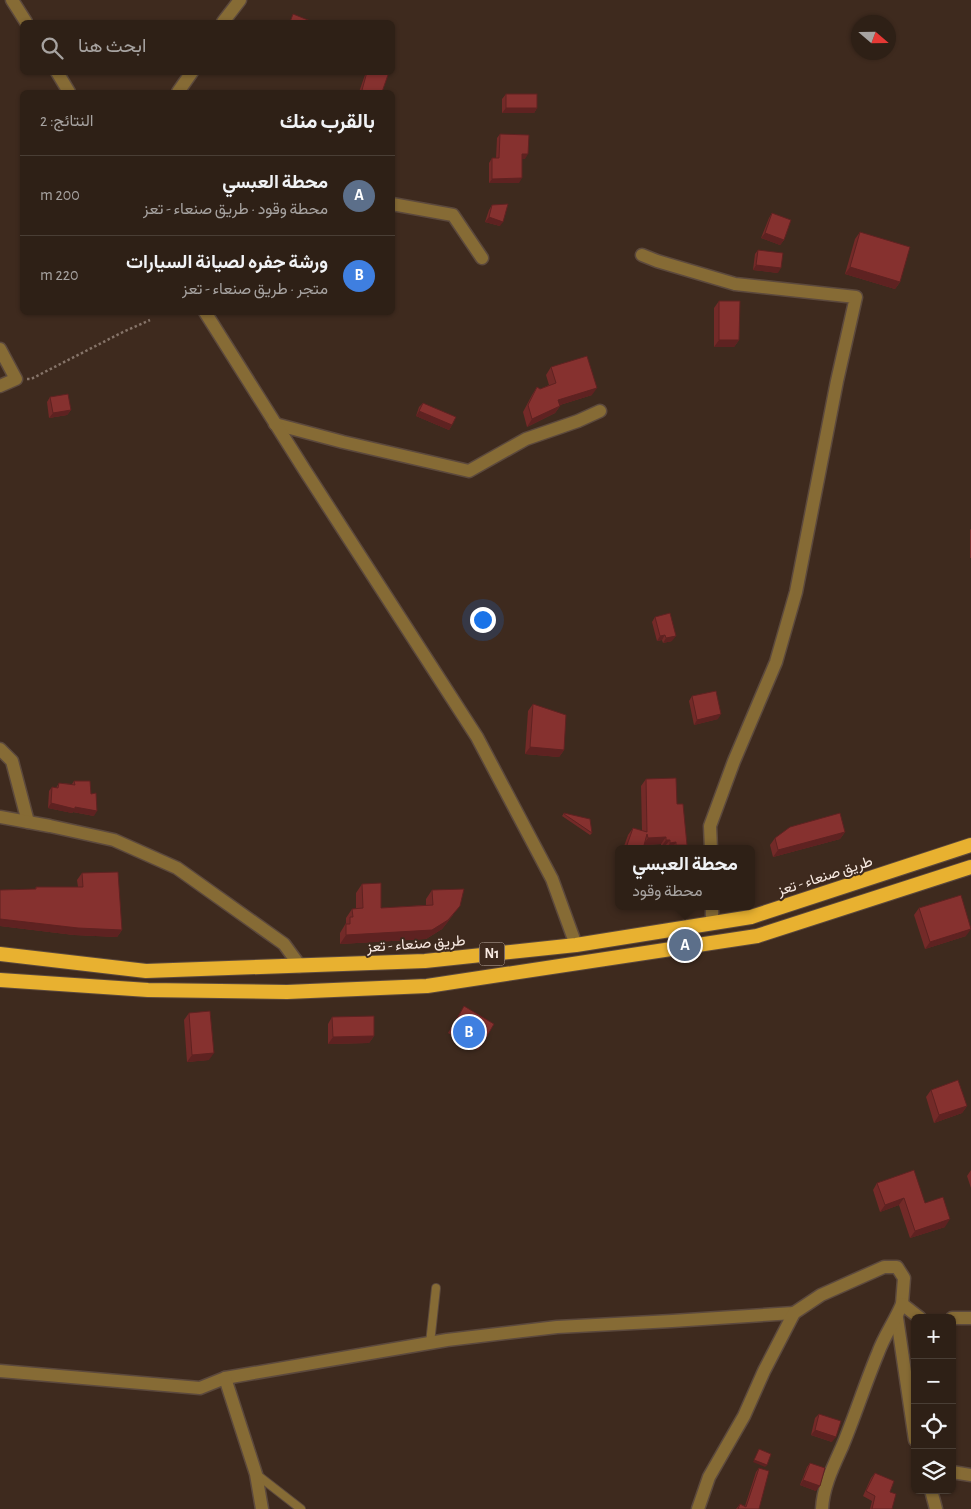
<!DOCTYPE html>
<html lang="ar">
<meta charset="utf-8">
<style>
:root{--surface:#2e2016;--page:#3a2d23;--text:#f1f3f6;--muted:#a7a3a1;--line:#493e35;--accent:#db2777}
body{margin:0;font-family:"Alegreya Sans",Vazirmatn,sans-serif;background:var(--page);color:var(--text);direction:rtl}
.controls{position:absolute;right:15px;bottom:15px;display:grid;overflow:hidden;border-radius:8px;box-shadow:0 1px 4px #0004}
.controls button{width:45px;height:45px;display:grid;place-items:center;padding:0;border:0;border-bottom:1px solid var(--line);background:var(--surface);color:var(--text);font:25px sans-serif}
.compass{position:absolute;left:851px;top:15px;width:45px;height:45px;border-radius:50%;background:var(--surface);box-shadow:0 1px 4px #0004;rotate:110deg}
.you{position:absolute;left:482px;top:619px;width:18px;height:18px;margin:-12px;border:4px solid #fff;border-radius:50%;background:#1a73e8;box-shadow:0 0 0 8px #1a73e833}
.badge{display:grid;place-items:center;width:32px;height:32px;border-radius:50%;background:var(--accent);color:#fff;font-size:16px;font-weight:700}
.pin{position:absolute;translate:-50% -50%;border:2px solid #fff;box-shadow:0 1px 5px #0006}
.popup{position:absolute;left:615px;top:845px;width:140px;height:65px;box-sizing:border-box;display:grid;place-content:center;border-radius:8px;background:var(--surface);filter:drop-shadow(0 1px 4px #0005);font-size:16px;white-space:nowrap;color:var(--muted)}
.popup b{font-size:19px;color:var(--text)}
.popup::after{content:'';position:absolute;left:50%;top:100%;margin-left:-10px;border:10px solid transparent;border-top-color:var(--surface)}
.list{margin:0;padding:0;list-style:none}
h2{display:flex;justify-content:space-between;align-items:center;height:65px;margin:0;padding:0 20px;font-size:21px}
h2 small{font-size:16px;font-weight:400;color:var(--muted)}
.list li{display:grid;grid-template-columns:32px 1fr auto;gap:15px;align-items:center;box-sizing:border-box;height:80px;padding:0 20px;border-top:1px solid var(--line)}
.list b{display:block;font-size:19px;white-space:nowrap}
.list p{margin:0;font-size:16px;white-space:nowrap;color:var(--muted)}
.list em{font-size:16px;font-style:normal;color:var(--muted)}
.icon{flex:none;width:28px;height:28px;fill:none;stroke:currentColor;stroke-width:2;stroke-linecap:round;stroke-linejoin:round}
.map{position:relative;flex:none;width:971px;height:1509px;overflow:hidden;direction:ltr}
.search{position:absolute;background:var(--surface);box-shadow:0 1px 4px #0004;left:20px;top:20px;width:375px;height:55px;display:flex;align-items:center;gap:12px;box-sizing:border-box;padding:0 18px;border-radius:8px;color:var(--muted);font-size:19px}
.panel{position:absolute;background:var(--surface);box-shadow:0 1px 4px #0004;left:20px;top:90px;width:375px;height:225px;border-radius:8px;direction:rtl}
.map>svg:first-child{display:block}
</style>
<div class="map">
<svg width="971" height="1509" viewBox="0 0 971 1509">
<rect width="100%" height="100%" fill="#3e2a1e"/>
<g fill="none" stroke-linecap="round" stroke-linejoin="round">
<defs>
<g id="service">
<path d="M430 1343 436 1288"/>
<path d="M256 1474 301 1509"/>
</g>
<g id="minor">
<path d="M223 22 240 0"/>
<path d="M178 92 192 72"/>
<path d="M392 204 453 215 482 258"/>
<path d="M642 255 657 261 735 284 856 297 837 381 796 592 776 662 734 761 710 826 711 849"/>
<path d="M0 349 16 379 0 386"/>
<path d="M275 424 343 442 469 471 526 439 578 421 600 411"/>
<path d="M0 749 12 761 28 822"/>
<path d="M0 817 50 826 114 840 177 868 284 944 300 966"/>
<path d="M712 906V923"/>
<path d="M897 1318 915 1440"/>
<path d="M952 1318H971"/>
<path d="M0 1371 200 1388 225 1378 447 1340 557 1327 672 1321 794 1313"/>
<path d="M225 1378 256 1474 262 1509"/>
<path d="M952 1472 971 1475"/>
<path d="M931 1490 936 1509"/>
<path d="M698 1509 709 1477 744 1416 764 1371 794 1313 821 1295 884 1267H897L904 1278 902 1304"/>
<path d="M822 1509C823 1487 833 1467 842 1447 855 1416 865 1384 878 1353 884 1336 895 1321 902 1304L920 1318"/>
</g>
<g id="tertiary">
<path d="M12 0 26 22"/>
<path d="M57 72 69 92"/>
<path d="M205 312 304 469 477 737 552 879 576 945"/>
</g>
<g id="trunk">
<path d="M0 954 146 971 425 961 576 945 751 917 971 845"/>
<path d="M0 980 148 990 287 992 427 986 757 936 971 867"/>
</g>
</defs>
<use href="#service" stroke="#5c493d" stroke-width="10"/>
<use href="#minor" stroke="#5c493d" stroke-width="15"/>
<use href="#tertiary" stroke="#5c493d" stroke-width="15"/>
<use href="#trunk" stroke="#5c493d" stroke-width="16"/>
<path stroke="#867469" stroke-width="2.5" stroke-dasharray="2.5 2.5" stroke-linecap="butt" d="M27 379H31L123 332 150 320"/>
<use href="#service" stroke="#866b35" stroke-width="8"/>
<use href="#minor" stroke="#866b35" stroke-width="12"/>
<use href="#tertiary" stroke="#866b35" stroke-width="12"/>
<use href="#trunk" stroke="#e8b130" stroke-width="14"/>
</g>
<g fill="#732a28">
<path d="M366 72H389L382 92H359Z"/>
<path d="M506 94 537 108 534 113H502V99Z"/>
<path d="M500 134 525 159H522L519 183H489V163L492 158H496L497 138Z"/>
<path d="M492 205 500 226 485 222 489 210Z"/>
<path d="M772 213 784 240 780 245 761 238 769 218Z"/>
<path d="M860 232 900 282 895 289 845 274 855 239Z"/>
<path d="M758 250 778 273 753 270 755 254Z"/>
<path d="M719 301 739 340 734 347H714V308Z"/>
<path d="M551 367 592 395 560 405V406L555 413 527 427 523 412 532 395 537 387 540 389 549 385 546 375Z"/>
<path d="M50 397 71 410 67 415 49 418 47 402Z"/>
<path d="M423 403 452 425 449 430 416 416 419 407Z"/>
<path d="M971 529V558H970V530Z"/>
<path d="M655 617 672 641 663 643 662 640 657 641 652 622Z"/>
<path d="M692 696 718 719 694 725 689 701Z"/>
<path d="M533 704 564 750 559 757 525 754 528 711Z"/>
<path d="M646 779 677 804 684 849H666L665 846 661 847V844L644 845 643 849H623L628 835 633 828 642 831 641 786Z"/>
<path d="M74 781 94 816 73 812 72 813 48 808 49 791 52 787 56 788 59 783 72 784Z"/>
<path d="M564 813 592 833 590 835 562 816Z"/>
<path d="M845 832 840 839 773 857 770 845 775 838Z"/>
<path d="M82 873 122 930 117 937 74 935 0 926V890L35 889 36 887H78L77 880Z"/>
<path d="M362 884 381 908 426 905V899L432 890 453 915 442 929 426 939 340 944V933L346 923V918L352 909H356V893Z"/>
<path d="M919 908 966 936 925 949 914 915Z"/>
<path d="M464 1006 483 1043 478 1050 448 1033Z"/>
<path d="M189 1013 209 1060 187 1062 184 1020Z"/>
<path d="M332 1017 374 1036 369 1043 328 1044V1024Z"/>
<path d="M931 1090 967 1106 962 1113 934 1123 926 1097Z"/>
<path d="M971 1170V1188L967 1176Z"/>
<path d="M877 1183 925 1203 945 1227 910 1238 899 1205 880 1212 873 1190Z"/>
<path d="M819 1414 832 1442 811 1435 815 1418Z"/>
<path d="M810 1463 816 1491 800 1485 807 1467Z"/>
<path d="M759 1468V1509H736L740 1504 745 1506 756 1472Z"/>
<path d="M875 1473 890 1492 892 1509H870L872 1501 863 1496 871 1478Z"/>
</g>
<g fill="#5e2221">
<path d="M362 90 369 92H360Z"/>
<path d="M506 108H537L534 113H502Z"/>
<path d="M522 154H528L525 159H519Z"/>
<path d="M522 178 519 183H489L492 179Z"/>
<path d="M489 217 503 222 500 226 485 222Z"/>
<path d="M765 233 784 240 780 245 761 238Z"/>
<path d="M756 265 781 268 778 273 753 270Z"/>
<path d="M850 267 900 282 895 289 845 274Z"/>
<path d="M719 340H739L734 347H714Z"/>
<path d="M597 388 592 395 553 407 558 400Z"/>
<path d="M560 406 555 413 527 427 532 419Z"/>
<path d="M71 410 67 415 49 418 53 413Z"/>
<path d="M419 411 452 425 449 430 416 416Z"/>
<path d="M665 635 662 640 657 641 660 636Z"/>
<path d="M676 636 672 641 663 643 666 638Z"/>
<path d="M721 714 718 719 694 725 697 720Z"/>
<path d="M530 747 564 750 559 757 525 754Z"/>
<path d="M51 803 75 807 97 811 94 816 73 812 72 813 48 808Z"/>
<path d="M845 832 840 839 773 857 778 850Z"/>
<path d="M666 837 661 844 643 845 648 838Z"/>
<path d="M666 840H670L665 846 661 847Z"/>
<path d="M676 842 672 849H666L670 843Z"/>
<path d="M627 845 639 849H624Z"/>
<path d="M676 845H687L684 849H674Z"/>
<path d="M460 906 442 929 426 939 340 944 346 935Z"/>
<path d="M0 919 122 930 117 937 74 935 0 926Z"/>
<path d="M971 929 966 936 925 949 930 942Z"/>
<path d="M374 1036 369 1043 328 1044 333 1037Z"/>
<path d="M214 1053 209 1060 187 1062 192 1055Z"/>
<path d="M967 1106 962 1113 934 1123 939 1115Z"/>
<path d="M904 1198 899 1205 880 1212 885 1205Z"/>
<path d="M950 1219 945 1227 910 1238 915 1231Z"/>
<path d="M815 1430 836 1437 832 1442 811 1435Z"/>
<path d="M754 1460 767 1465 765 1467 753 1462Z"/>
<path d="M803 1480 820 1486 816 1491 800 1485Z"/>
</g>
<g fill="#86312f" stroke="#5e2221">
<path d="M293 14 313 22H290Z"/>
<path d="M367 72H389L382 92H369L362 90Z"/>
<rect x="506" y="94" width="31" height="14"/>
<path d="M500 134 529 135 528 154H522V178L492 179V158H499Z"/>
<path d="M508 204 503 222 489 217 492 205Z"/>
<path d="M772 213 791 220 784 240 765 233Z"/>
<path d="M860 232 910 247 900 282 850 267Z"/>
<path d="M758 250 783 253 781 268 756 265Z"/>
<path d="M719 301H740L739 340H719Z"/>
<path d="M587 356 597 388 558 400 560 406 532 419 528 405 537 387 540 389 556 383 551 367Z"/>
<path d="M68 394 71 410 53 413 50 397Z"/>
<path d="M423 403 456 417 452 425 419 411Z"/>
<path d="M670 613 676 636 666 638 665 635 660 636 655 617Z"/>
<path d="M716 691 721 714 697 720 692 696Z"/>
<path d="M533 704 566 715 564 750 530 747Z"/>
<path d="M676 778 677 804H683L687 845H676V842L670 843V840H666V837L648 838 647 834 643 849H639L627 845 633 828 647 832 646 779Z"/>
<path d="M74 781H90L91 794 96 793 97 811 75 807V809L51 803 52 787 58 788 59 783 75 785Z"/>
<path d="M840 813 845 832 778 850 775 838 790 827Z"/>
<path d="M564 814V813L590 819 592 833Z"/>
<path d="M118 872 122 930 78 928 0 919V890L36 889V887H83L82 873Z"/>
<path d="M381 883V908L433 905 432 890 464 889 460 906 448 920 432 930 346 935V924H350V917H353L352 909 363 908 362 884Z"/>
<path d="M961 895 971 929 930 942 919 908Z"/>
<path d="M464 1006 494 1024 483 1043 453 1026Z"/>
<path d="M210 1011 214 1053 192 1055 189 1013Z"/>
<path d="M374 1016V1036L333 1037 332 1017Z"/>
<path d="M958 1080 967 1106 939 1115 931 1090Z"/>
<path d="M914 1170 925 1203 943 1197 950 1219 915 1231 904 1198 885 1205 877 1183Z"/>
<path d="M819 1414 841 1421 836 1437 815 1430Z"/>
<path d="M759 1449 771 1454 767 1465 754 1460Z"/>
<path d="M810 1463 825 1468 820 1486 803 1480Z"/>
<path d="M759 1468 769 1471 759 1509H738L740 1504 746 1507Z"/>
<path d="M875 1473 894 1481 890 1492 896 1494 892 1509H872L875 1496 866 1491Z"/>
</g>
<g text-anchor="middle" dominant-baseline="central" stroke-width="4" stroke-linejoin="round" paint-order="stroke">
<rect fill="#3e2a1e" stroke="#c0b0a7" stroke-width="1" x="479.5" y="942.5" width="25" height="23" rx="4"/>
<g font-size="14" font-weight="bold" fill="#f8eae2">
<text x="492" y="954">N1</text>
</g>
<g font-size="15" fill="#f8eae2" stroke="#3e2a1e">
<text transform="translate(825 876) rotate(-18)">طريق صنعاء - تعز</text>
<text transform="translate(416 944) rotate(-4)">طريق صنعاء - تعز</text>
</g>
</g>
</svg>
<div class="controls">
<button>+</button>
<button>−</button>
<button><svg class="icon" aria-label="locate" viewBox="0 0 24 24"><circle cx="12" cy="12" r="6"/><path d="M12 2v4M12 18v4M2 12h4M18 12h4"/></svg></button>
<button><svg class="icon" aria-label="layers" viewBox="0 0 24 24"><path d="M12 4l9 5-9 5-9-5zM3 14l9 5 9-5"/></svg></button>
</div>
<svg class="compass" viewBox="-18 -18 36 36"><path d="M0-13l5 13h-10z" fill="#e53935"/><path d="M0 13l5-13h-10z" fill="#a7a3a1"/></svg>
<div class="you"></div>
<div class="pin badge" style="left:685px;top:945px;background:#5c6f8a">A</div>
<div class="popup"><b>محطة العبسي</b>محطة وقود</div>
<div class="pin badge" style="left:469px;top:1032px;background:#3f7fe0">B</div>
<div class="search"><svg class="icon" aria-label="search" viewBox="0 0 24 24"><circle cx="10" cy="10" r="6"/><path d="M15 15l6 6"/></svg>ابحث هنا</div>
<section class="panel">
<h2>بالقرب منك<small>النتائج: 2</small></h2>
<ul class="list">
<li><span class="badge" style="background:#5c6f8a">A</span><div><b>محطة العبسي</b><p>محطة وقود · طريق صنعاء - تعز</p></div><em>200 m</em></li>
<li><span class="badge" style="background:#3f7fe0">B</span><div><b>ورشة جفره لصيانة السيارات</b><p>متجر · طريق صنعاء - تعز</p></div><em>220 m</em></li>
</ul>
</section>
</div>
